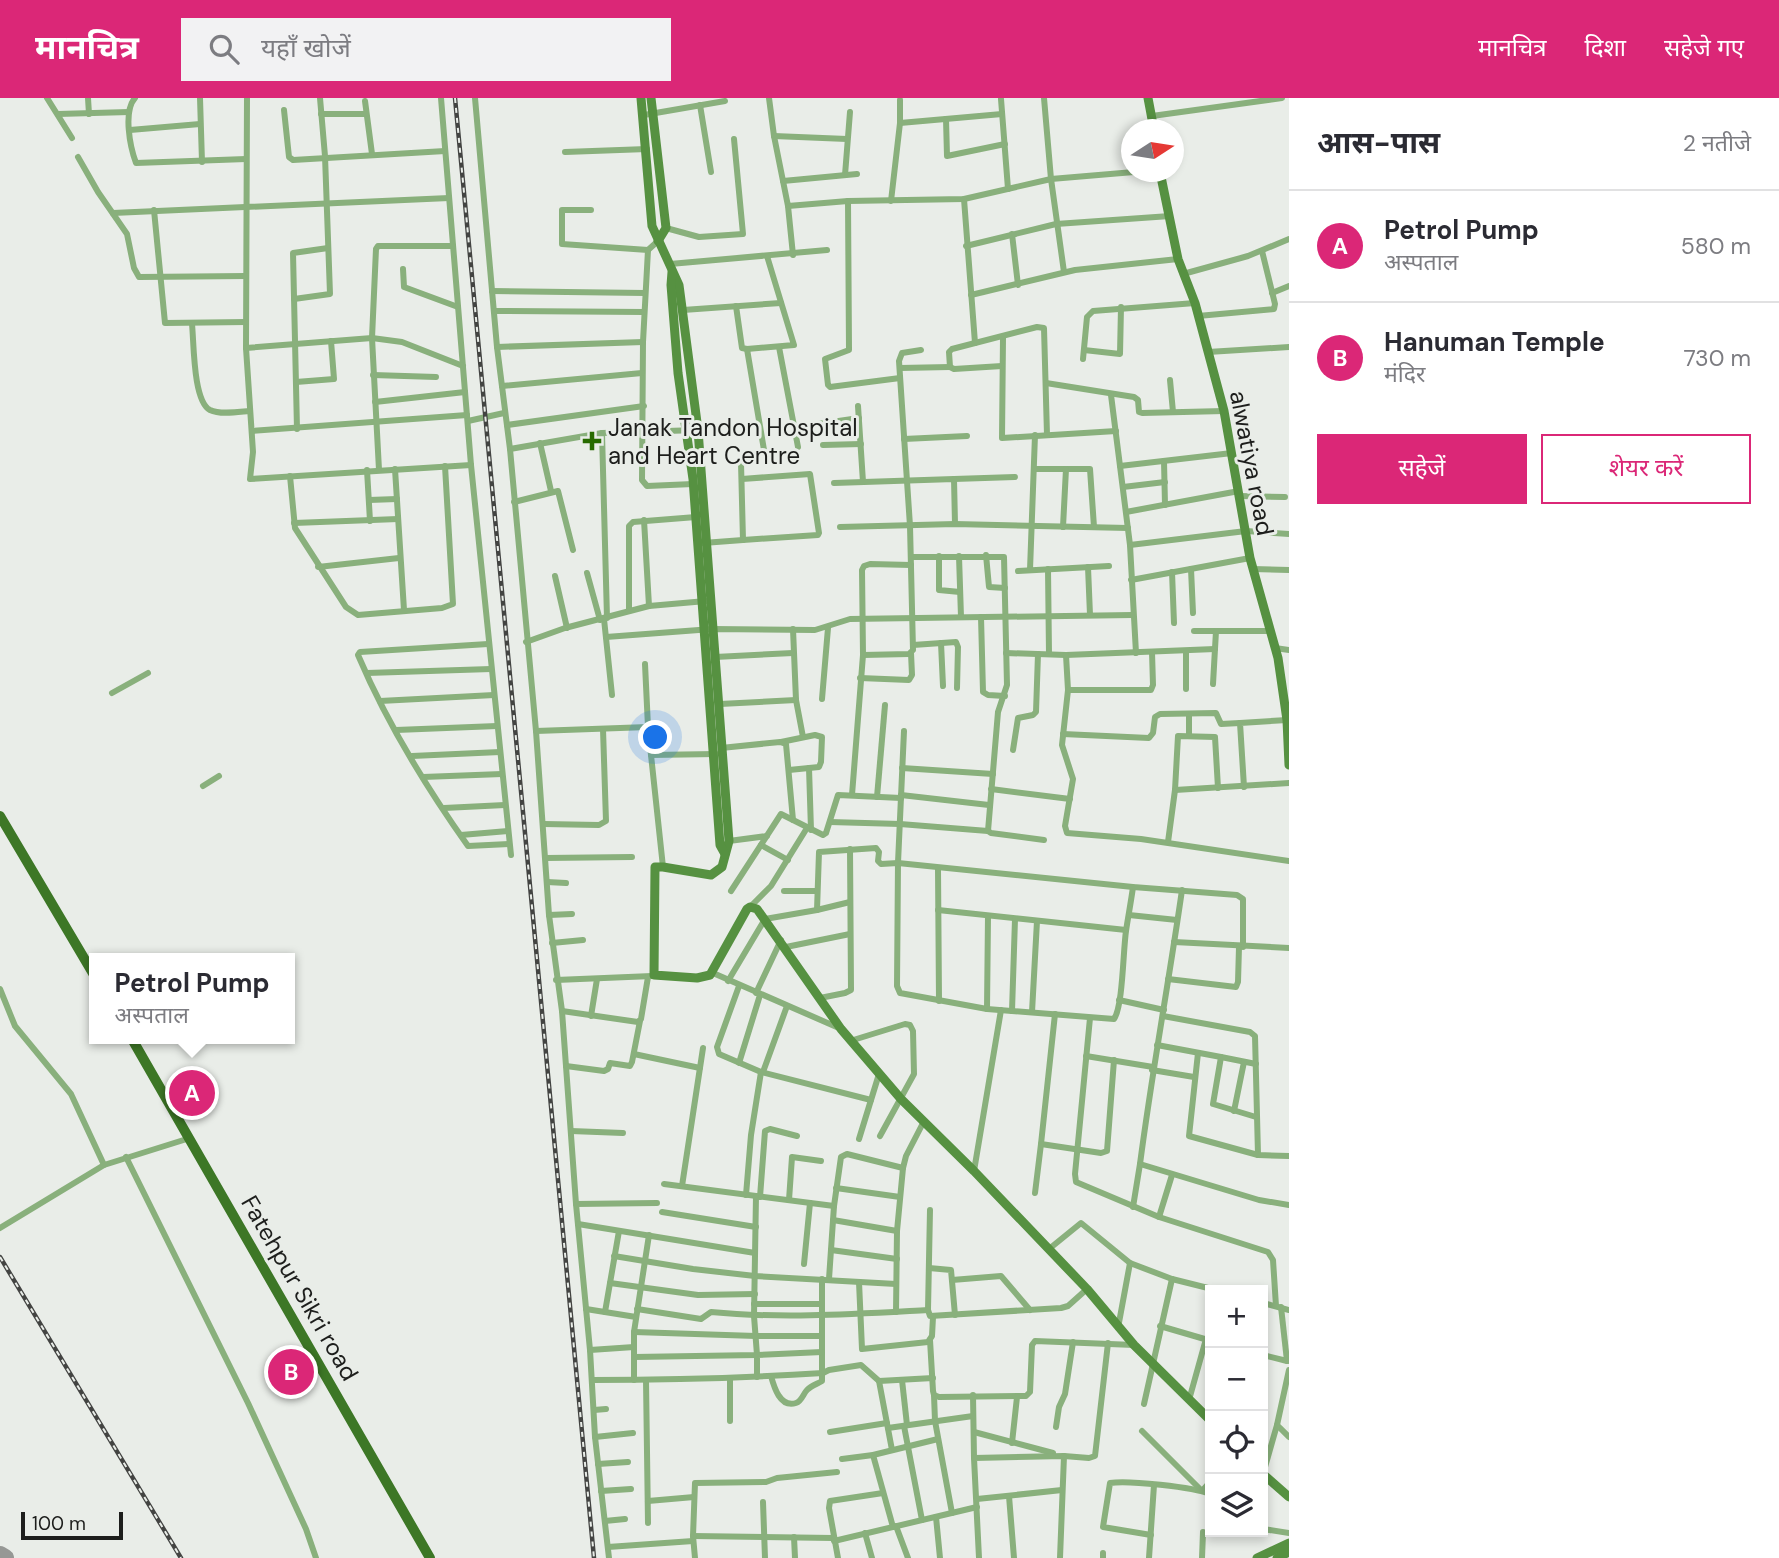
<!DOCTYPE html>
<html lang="hi">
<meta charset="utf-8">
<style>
:root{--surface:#fff;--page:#f2f2f3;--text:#2b2b33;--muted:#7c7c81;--line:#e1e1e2;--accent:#db2777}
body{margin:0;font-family:"DM Sans","Noto Sans Devanagari",sans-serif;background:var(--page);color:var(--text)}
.controls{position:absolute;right:21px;bottom:21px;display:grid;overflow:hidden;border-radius:0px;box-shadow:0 4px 10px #0003}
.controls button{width:63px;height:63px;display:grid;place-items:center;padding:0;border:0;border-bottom:2px solid var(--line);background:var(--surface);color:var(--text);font:35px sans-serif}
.compass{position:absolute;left:1121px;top:21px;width:63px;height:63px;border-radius:50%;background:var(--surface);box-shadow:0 4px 10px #0003;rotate:78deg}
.scale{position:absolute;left:21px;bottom:18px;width:102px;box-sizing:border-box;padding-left:7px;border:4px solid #1d1e1c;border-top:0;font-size:19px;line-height:24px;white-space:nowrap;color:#1d1e1c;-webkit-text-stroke:5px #e9ede8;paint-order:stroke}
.you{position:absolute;left:656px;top:640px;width:24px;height:24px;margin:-18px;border:5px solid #fff;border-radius:50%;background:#1a73e8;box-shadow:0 0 0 10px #1a73e833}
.badge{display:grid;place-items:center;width:46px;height:46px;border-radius:50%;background:var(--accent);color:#fff;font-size:23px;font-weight:700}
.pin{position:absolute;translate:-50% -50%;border:4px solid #fff;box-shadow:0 2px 7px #0006}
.popup{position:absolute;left:89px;top:855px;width:206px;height:91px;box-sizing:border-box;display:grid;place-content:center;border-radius:0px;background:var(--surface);filter:drop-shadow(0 2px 5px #0005);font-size:23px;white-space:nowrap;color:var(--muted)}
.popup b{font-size:26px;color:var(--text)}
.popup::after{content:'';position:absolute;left:50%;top:100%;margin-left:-14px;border:14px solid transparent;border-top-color:var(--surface)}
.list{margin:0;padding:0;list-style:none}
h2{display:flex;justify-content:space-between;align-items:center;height:91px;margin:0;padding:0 28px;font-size:30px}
h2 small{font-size:23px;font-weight:400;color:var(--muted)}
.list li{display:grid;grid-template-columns:46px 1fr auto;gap:21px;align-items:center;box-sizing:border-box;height:112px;padding:0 28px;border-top:2px solid var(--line)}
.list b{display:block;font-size:26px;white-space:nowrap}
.list p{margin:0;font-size:23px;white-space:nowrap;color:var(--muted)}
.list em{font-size:23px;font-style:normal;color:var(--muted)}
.actions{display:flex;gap:14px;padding:21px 28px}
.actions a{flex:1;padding:16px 0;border:2px solid var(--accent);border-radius:0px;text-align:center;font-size:24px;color:var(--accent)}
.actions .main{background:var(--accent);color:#fff}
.icon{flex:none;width:38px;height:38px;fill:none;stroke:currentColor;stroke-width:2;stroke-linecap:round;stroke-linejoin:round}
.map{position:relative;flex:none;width:1289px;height:1460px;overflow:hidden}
header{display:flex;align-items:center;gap:42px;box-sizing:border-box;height:98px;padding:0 35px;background:var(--accent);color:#fff}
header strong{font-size:33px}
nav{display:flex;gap:38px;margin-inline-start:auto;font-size:24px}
.search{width:490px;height:63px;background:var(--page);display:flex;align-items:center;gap:18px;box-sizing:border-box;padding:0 24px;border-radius:0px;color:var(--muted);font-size:26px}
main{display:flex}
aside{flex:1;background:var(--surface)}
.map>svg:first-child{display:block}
</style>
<header>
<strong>मानचित्र</strong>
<div class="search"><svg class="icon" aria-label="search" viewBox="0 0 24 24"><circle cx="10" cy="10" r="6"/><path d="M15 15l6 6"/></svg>यहाँ खोजें</div>
<nav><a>मानचित्र</a><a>दिशा</a><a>सहेजे गए</a></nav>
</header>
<main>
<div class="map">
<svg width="1289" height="1460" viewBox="0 0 1289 1460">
<rect width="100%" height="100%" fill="#e9ede8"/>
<path fill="#d9e1d6" d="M192 981 208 1001 188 1015 178 990Z"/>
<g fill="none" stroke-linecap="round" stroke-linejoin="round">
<path stroke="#969895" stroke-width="18" d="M0 1457 5 1460"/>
<g stroke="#89b07c" stroke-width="6">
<path d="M47 0 72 40"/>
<path d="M88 0 89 16"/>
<path d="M135 0C123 13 130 49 136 65L246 61"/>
<path d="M200 0 202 64"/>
<path d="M247 0 246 250 253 354 250 381 471 367"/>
<path d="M441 0 471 367 511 757"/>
<path d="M475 0 497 249 510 351 536 633 549 817 562 913 576 1106 590 1252 595 1339 609 1460"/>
<path d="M769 0 774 38 788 108 848 103 964 101 1051 81 1134 74"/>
<path d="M1044 0 1051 81 1064 174"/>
<path d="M1001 1 1008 91"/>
<path d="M365 3 372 56"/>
<path d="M700 7 711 74"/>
<path d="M284 12 289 59 293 62 445 53"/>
<path d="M58 16 129 14"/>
<path d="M321 16H366"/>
<path d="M644 17 725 3"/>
<path d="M1152 18 1282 0"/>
<path d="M946 21 947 58 1005 46"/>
<path d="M900 25 1002 16"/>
<path d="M130 32 200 26"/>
<path d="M774 38 847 41"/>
<path d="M565 54 647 51"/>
<path d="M78 59 98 94 127 136 134 170 139 179 246 178"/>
<path d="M845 77 850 14"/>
<path d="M783 83 857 76"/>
<path d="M964 101 975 245"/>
<path d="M848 103 849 252 825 261 828 287 830 289 900 280"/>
<path d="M891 103 900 25V2"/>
<path d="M788 108 793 157"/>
<path d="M154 112 165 225 246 224"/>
<path d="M591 112H562V146L648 152 658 143"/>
<path d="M113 115 449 100"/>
<path d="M666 130 699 139 743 136 734 41"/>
<path d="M1012 136 1018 187"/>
<path d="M966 148 1056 126 1170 118"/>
<path d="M648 152 643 244 642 382 647 388 693 386"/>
<path d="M670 166 827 152"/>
<path d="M403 171 404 189 458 209"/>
<path d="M1183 176 1248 158 1289 141"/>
<path d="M492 193 645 195"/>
<path d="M1272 195 1289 188"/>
<path d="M971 197 1075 172 1178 161"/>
<path d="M294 201 330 196 325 58 320 0"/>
<path d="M736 208 742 250 747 251 794 247 767 158"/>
<path d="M683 212 781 205"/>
<path d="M494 213 644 214"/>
<path d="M1198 218 1274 211 1275 206 1262 153"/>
<path d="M192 226C194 245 193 303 210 312 220 317 238 314 249 313"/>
<path d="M1003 240 1002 340 1116 333"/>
<path d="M497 249 643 244"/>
<path d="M779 249 798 349"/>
<path d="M246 250 372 240 402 244 463 268"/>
<path d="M747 251 764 352"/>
<path d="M1084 252 1120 256 1121 209"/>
<path d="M1208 254 1289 249"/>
<path d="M1083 261 1087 219 1093 213 1195 205"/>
<path d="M1002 268 954 271 950 269 949 254 952 251 1037 229 1044 230 1047 337"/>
<path d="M900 270 950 269"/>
<path d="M373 277 436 279"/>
<path d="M1170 282 1173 314"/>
<path d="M296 284 334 281 331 243"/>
<path d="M1046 285 1134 299 1138 302 1139 314 1142 315 1224 313"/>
<path d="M502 288 642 275"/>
<path d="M1111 297 1130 447 1136 555"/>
<path d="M375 304 465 294"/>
<path d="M858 308 863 384"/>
<path d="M468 323 504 315"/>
<path d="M818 326 859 320"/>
<path d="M507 327 644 308"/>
<path d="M297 331 293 155 328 150"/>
<path d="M252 333 467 317"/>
<path d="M602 335 607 520"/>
<path d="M904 341 967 338"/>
<path d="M540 345 551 393"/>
<path d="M823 347 861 346"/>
<path d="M510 351 602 335 698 332"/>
<path d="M1164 363 1165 407"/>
<path d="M1120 368 1232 355"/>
<path d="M395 371 404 512"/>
<path d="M1035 371H1090L1094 429"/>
<path d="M367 372 370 423"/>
<path d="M379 372 372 240 376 151 378 148H453"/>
<path d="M290 378 295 430 346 509 358 517 442 510 453 506 445 368"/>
<path d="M742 381 810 376 819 435 818 437 743 442"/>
<path d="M954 381 1015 379"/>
<path d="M834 385 954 381 955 426"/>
<path d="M1123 389 1165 384"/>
<path d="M1240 398 1285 399"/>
<path d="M369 402 397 401"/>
<path d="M514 404 558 393 573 452"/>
<path d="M1126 414 1239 393"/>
<path d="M644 422 649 508"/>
<path d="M294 425 398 421"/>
<path d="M840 429 955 426 1128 430"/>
<path d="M1063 429 1066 371"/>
<path d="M703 445 743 442 741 365"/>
<path d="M1130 447 1246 433 1289 436"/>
<path d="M986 457 989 489 1005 490"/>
<path d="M939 458V492L960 494"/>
<path d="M959 458 961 519"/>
<path d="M911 459H1004L1007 587 998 614 988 733 991 735 1044 742"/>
<path d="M318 469 399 460"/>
<path d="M1088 469 1090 517"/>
<path d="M1048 471 1049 556"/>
<path d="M1191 471 1193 515"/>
<path d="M1252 471 1289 472"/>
<path d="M1030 472 1035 337"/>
<path d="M1018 473 1109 468"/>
<path d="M1172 474 1174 525"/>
<path d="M587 475 600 522"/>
<path d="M555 478 567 530"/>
<path d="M1131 482 1250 460"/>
<path d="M629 513V428L633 424 696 419"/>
<path d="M981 519 983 594 988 597 1005 598"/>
<path d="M604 521 612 597"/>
<path d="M793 531 796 602 803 639"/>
<path d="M1194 533H1269"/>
<path d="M606 539 712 531 815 532 850 521 1132 517"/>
<path d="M526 544 565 530 649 508 706 503"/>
<path d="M941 545 943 588"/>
<path d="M488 546 360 554 358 557C386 623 426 689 468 748L509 746"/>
<path d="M913 547 956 544 958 549 957 590"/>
<path d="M1275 550 1289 552"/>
<path d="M1006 555 1066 557 1215 551"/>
<path d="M863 557 909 556 913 552 910 428 899 263 902 255 921 252"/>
<path d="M1066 557 1068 592 1062 647 1073 681 1065 728 1067 735 1141 741 1289 763"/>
<path d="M715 559 793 555"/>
<path d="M645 566 648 629 663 769"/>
<path d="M367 575 491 571"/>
<path d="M860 580 909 582 912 577 911 555"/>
<path d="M1213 586 1216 533"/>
<path d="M1186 591V553"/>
<path d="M1068 592H1151L1153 587 1152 554"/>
<path d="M112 595 148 575"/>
<path d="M822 601 828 530"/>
<path d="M380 603 494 597"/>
<path d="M720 606 796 602"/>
<path d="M1189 616V637"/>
<path d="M396 632 497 628"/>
<path d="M536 633 648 629"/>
<path d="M904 633 898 765 897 888 900 895 987 911 1114 921C1123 908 1123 853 1126 833 1128 819 1131 804 1133 789"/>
<path d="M1063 636 1149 640 1153 635 1155 619 1160 616 1216 615 1221 626 1240 625"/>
<path d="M781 644 815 637 822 639 821 664 819 669 789 672"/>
<path d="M721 650 780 644 786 646 793 722"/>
<path d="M1013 652 1018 620 1033 617 1036 614 1038 556"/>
<path d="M651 657 716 656"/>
<path d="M412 658 500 654"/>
<path d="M809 670 811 732"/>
<path d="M902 670 993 676"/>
<path d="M423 679 502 676"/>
<path d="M203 688 219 678"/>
<path d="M1244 689 1240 625 1287 622"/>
<path d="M991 691 1070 701"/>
<path d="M1175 692 1289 685"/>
<path d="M852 697 863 557 862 472 864 468 870 466 911 467"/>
<path d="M901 697 989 707"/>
<path d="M877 699 885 607"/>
<path d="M444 710 505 707"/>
<path d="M830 724 900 726 988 733"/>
<path d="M544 726 599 727 606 723 603 631"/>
<path d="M461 737 508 733"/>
<path d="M729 743 767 738"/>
<path d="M1168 744 1175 692 1178 638 1215 639 1218 690"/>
<path d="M761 747 788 762"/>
<path d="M546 760 632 759"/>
<path d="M938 771 939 903"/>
<path d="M547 784 566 785"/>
<path d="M1182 792C1169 883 1152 974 1140 1066L1259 1102 1289 1107"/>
<path d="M731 793 781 716 823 737 826 735 838 697 901 700"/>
<path d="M784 793H817"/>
<path d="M750 809 771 788 807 730"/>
<path d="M817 812 819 754 876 750 879 754 878 763 881 766 898 765 1133 789 1237 797 1243 801V849"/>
<path d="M938 812 1126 832"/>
<path d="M549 817 572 816"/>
<path d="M1129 817 1177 822"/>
<path d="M1174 844 1289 850"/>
<path d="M552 845 583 842"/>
<path d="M786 849 850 836"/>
<path d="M713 875 839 930"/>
<path d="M1168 881 1236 889 1238 884 1239 849"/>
<path d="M556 882 652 878"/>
<path d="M728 883 765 821 817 812 850 804"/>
<path d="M739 888 717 949 719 956 761 974 871 1002"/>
<path d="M0 891 15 928 71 996 104 1067"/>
<path d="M756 895 781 842"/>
<path d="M820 900 845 895 851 892 850 751"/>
<path d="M1119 902 1164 912"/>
<path d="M987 911 988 818"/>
<path d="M562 913 638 924 641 921 648 879"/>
<path d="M1012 913 1015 821"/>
<path d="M1032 914 1037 823"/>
<path d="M1055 916 1041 1046 1101 1055 1107 1053 1114 962"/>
<path d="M591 918 597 881"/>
<path d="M1163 918 1250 934 1255 938 1258 1057"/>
<path d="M1090 920 1075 1076 1076 1084 1159 1119 1268 1154 1273 1162 1276 1208"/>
<path d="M850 943 905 926 910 927 913 933 914 976 880 1038"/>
<path d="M1157 947 1221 959 1213 1006 1256 1019"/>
<path d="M1198 955 1189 1038 1258 1057 1289 1058"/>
<path d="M634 956 700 970"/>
<path d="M1086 958 1153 969"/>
<path d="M1221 959 1256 966"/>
<path d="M739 965 760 897"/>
<path d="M566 968 604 973 608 971 610 965 630 968 632 964 640 923"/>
<path d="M1152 972 1194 979"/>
<path d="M763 974 787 908"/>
<path d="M1234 1013 1244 964"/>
<path d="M571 1033 623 1035"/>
<path d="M859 1041 879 976"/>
<path d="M126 1059 248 1305 306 1431 316 1460"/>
<path d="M974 1073 1001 912"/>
<path d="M664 1086 834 1108"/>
<path d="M682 1088 703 950"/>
<path d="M836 1090 900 1099"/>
<path d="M1035 1095 1041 1046"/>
<path d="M746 1097 751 1037 761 974"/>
<path d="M760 1099 765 1033 770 1031 797 1038"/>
<path d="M789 1102 792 1059 821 1063"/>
<path d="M576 1106 657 1105"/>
<path d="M1133 1109 1140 1066"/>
<path d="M930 1112 928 1212 930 1218 1061 1210 1068 1208 1087 1191"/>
<path d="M662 1114 756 1129"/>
<path d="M1159 1119 1172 1077"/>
<path d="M833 1122 897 1133"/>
<path d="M578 1126 755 1155"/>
<path d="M0 1130 104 1067 190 1040"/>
<path d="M1049 1151 1081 1125 1130 1165 1172 1181 1216 1192"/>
<path d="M831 1152 897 1161"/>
<path d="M614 1158 693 1171 755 1178 896 1186"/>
<path d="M804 1166 810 1105"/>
<path d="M929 1170 951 1172 955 1217"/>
<path d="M829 1181 834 1108 841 1059 847 1056 903 1070"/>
<path d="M952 1182 1001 1178 1030 1212"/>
<path d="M859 1184 862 1251 928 1244 932 1238 933 1219"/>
<path d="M610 1185 698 1197 755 1196"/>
<path d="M1263 1205 1289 1212"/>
<path d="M754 1206H822"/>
<path d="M1281 1209 1287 1263"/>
<path d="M586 1211 636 1219"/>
<path d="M637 1211 701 1221 711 1214C784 1221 855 1216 928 1212"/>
<path d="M605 1214 619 1133"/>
<path d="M896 1214 897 1133 903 1070 906 1058 923 1025"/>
<path d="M1160 1228 1208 1242"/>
<path d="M1118 1230 1130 1165"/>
<path d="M634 1234 756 1238H821"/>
<path d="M930 1242 933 1293 934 1297 939 1299 1026 1298 1030 1294 1032 1247 1035 1243 1134 1247"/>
<path d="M590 1252 634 1249"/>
<path d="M1263 1257 1287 1263"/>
<path d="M634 1259 757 1257 754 1218 756 1098"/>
<path d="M1289 1272 1277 1327 1289 1339"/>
<path d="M771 1278C774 1289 780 1310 796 1305 802 1303 803 1296 807 1292 811 1288 817 1286 822 1283V1181"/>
<path d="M757 1279V1257L822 1254"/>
<path d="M592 1282C669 1282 746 1280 823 1275L829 1272 861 1267 879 1283 933 1280"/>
<path d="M634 1282V1234L649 1137"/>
<path d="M646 1282 648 1425"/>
<path d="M902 1282 907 1327"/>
<path d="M879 1283 892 1352"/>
<path d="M934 1297 935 1323 952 1415"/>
<path d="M973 1297 974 1360"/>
<path d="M1189 1302 1206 1241"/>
<path d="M1144 1306 1172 1181"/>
<path d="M594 1312 606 1311"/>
<path d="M730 1323V1280"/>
<path d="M904 1328 922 1422"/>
<path d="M1056 1329 1059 1309 1065 1296 1073 1244"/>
<path d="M888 1330 973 1318"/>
<path d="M1142 1333 1202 1393 1210 1384"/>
<path d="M830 1334 887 1325"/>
<path d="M974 1334 1053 1355"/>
<path d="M595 1339 633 1335"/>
<path d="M1012 1345 1017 1299"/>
<path d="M873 1357 893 1429"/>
<path d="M842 1361 873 1357 938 1341"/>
<path d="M598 1366 628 1364"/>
<path d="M1263 1376 1277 1327"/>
<path d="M601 1393 631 1391"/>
<path d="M1009 1398 1014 1460"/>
<path d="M977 1401 1062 1392"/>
<path d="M648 1403 694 1399"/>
<path d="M763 1404 765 1460"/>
<path d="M936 1419 940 1460"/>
<path d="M605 1423 625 1421"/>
<path d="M896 1428 908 1460"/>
<path d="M1263 1431 1289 1435"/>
<path d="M865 1435 872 1460"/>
<path d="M1151 1437 1103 1429 1110 1385C1127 1382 1194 1389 1210 1396"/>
<path d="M693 1438 833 1440"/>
<path d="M794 1439 795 1460"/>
<path d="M834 1443 977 1409"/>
<path d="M608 1449 693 1443"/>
<path d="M695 1460 693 1438 695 1385 766 1384 777 1380 837 1374"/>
<path d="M838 1460 829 1410 830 1403 883 1395"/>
<path d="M979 1460 974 1360 1064 1358 1089 1360 1095 1358 1108 1245"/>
<path d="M1060 1460 1064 1358"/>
<path d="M1103 1460V1455"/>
<path d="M1149 1460 1154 1387"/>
<path d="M1202 1460 1203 1434"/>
</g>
<g stroke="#569141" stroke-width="9">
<path d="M641 0 652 128 679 187 698 332 729 743 722 769 711 777 663 769H655L654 877 697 880 710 877 747 811 750 809 757 811 841 931 901 1001 974 1073 1087 1191 1134 1247 1210 1322"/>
<path d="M651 0 666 130 658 143"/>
<path d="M1148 0 1154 32"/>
<path d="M1160 74 1178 161 1195 205 1224 313 1250 460 1278 560 1287 622 1289 667"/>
<path d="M672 174 671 187 678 275 693 381 720 747 725 756"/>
<path d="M1263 1376 1289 1399"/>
<path d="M1257 1460 1289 1445"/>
<path d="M1277 1460 1289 1454"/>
</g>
<g stroke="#3d7726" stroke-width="10">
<path d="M0 718 94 877"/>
<path d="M132 941 430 1460"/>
</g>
<defs>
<g id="rail">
<path d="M455 0 594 1460"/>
<path d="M0 1159 181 1460"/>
</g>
</defs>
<use href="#rail" stroke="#434442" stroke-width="4.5"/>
<use href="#rail" stroke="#e9ede8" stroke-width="2" stroke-dasharray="5" stroke-linecap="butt"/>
</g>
<path fill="#286b00" stroke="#e9ede8" stroke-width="2.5" d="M588.5 332.5h7v7h7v7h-7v7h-7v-7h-7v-7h7z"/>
<g text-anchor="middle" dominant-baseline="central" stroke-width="6" stroke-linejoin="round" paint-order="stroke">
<g font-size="24" fill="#1d1e1c" stroke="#e9ede8" text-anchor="start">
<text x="608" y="329">Janak Tandon Hospital<tspan x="608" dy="28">and Heart Centre</tspan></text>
</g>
<g font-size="24" fill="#1d1e1c" stroke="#e9ede8">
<text transform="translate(1252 365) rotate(79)">alwatiya road</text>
<text transform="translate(300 1190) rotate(60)">Fatehpur Sikri road</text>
</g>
</g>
</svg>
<div class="controls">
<button>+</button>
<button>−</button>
<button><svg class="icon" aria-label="locate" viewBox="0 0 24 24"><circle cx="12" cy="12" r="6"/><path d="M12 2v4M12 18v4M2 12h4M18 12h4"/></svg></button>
<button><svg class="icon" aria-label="layers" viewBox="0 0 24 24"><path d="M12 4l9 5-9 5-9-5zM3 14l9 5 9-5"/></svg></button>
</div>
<svg class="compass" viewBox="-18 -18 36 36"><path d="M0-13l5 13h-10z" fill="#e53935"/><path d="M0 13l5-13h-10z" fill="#7c7c81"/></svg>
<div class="scale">100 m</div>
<div class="you"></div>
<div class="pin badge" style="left:192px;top:995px">A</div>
<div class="popup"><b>Petrol Pump</b>अस्पताल</div>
<div class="pin badge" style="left:291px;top:1274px">B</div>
</div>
<aside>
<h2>आस-पास<small>2 नतीजे</small></h2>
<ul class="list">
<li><span class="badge">A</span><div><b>Petrol Pump</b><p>अस्पताल</p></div><em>580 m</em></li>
<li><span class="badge">B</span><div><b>Hanuman Temple</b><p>मंदिर</p></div><em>730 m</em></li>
</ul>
<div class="actions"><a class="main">सहेजें</a><a>शेयर करें</a></div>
</aside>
</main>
